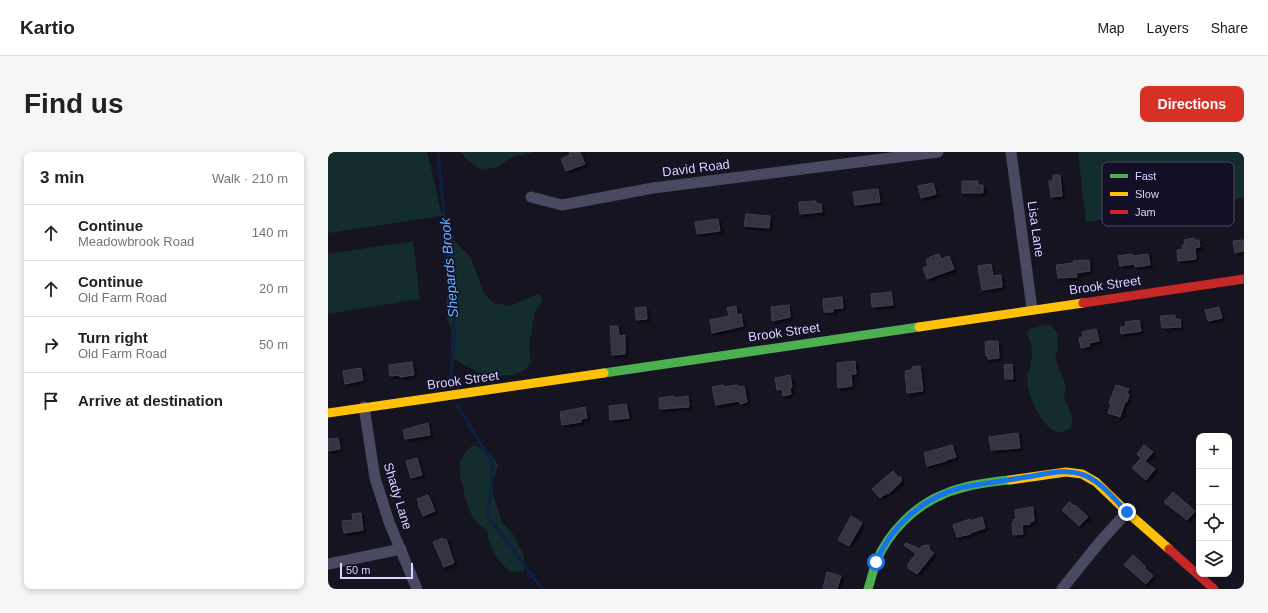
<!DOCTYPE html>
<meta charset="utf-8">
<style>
:root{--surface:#fff;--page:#f6f6f6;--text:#202124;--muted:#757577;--line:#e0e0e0;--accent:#d93025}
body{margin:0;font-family:Arial,sans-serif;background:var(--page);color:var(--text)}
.controls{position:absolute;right:12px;bottom:12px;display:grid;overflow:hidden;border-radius:8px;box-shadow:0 2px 6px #0003}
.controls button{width:36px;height:36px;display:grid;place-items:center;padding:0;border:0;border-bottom:1px solid var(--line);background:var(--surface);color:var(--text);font:20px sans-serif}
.scale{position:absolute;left:12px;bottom:10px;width:73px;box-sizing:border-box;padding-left:4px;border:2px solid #d9d4ff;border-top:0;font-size:11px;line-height:14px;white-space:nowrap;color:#d9d4ff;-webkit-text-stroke:3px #130f26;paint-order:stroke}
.stop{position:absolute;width:12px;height:12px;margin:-9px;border:3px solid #1a73e8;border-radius:50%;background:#fff}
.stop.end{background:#1a73e8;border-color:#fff;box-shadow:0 1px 4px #0008}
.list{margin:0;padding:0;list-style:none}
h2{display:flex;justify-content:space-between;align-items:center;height:52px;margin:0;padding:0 16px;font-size:17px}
h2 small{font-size:13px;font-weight:400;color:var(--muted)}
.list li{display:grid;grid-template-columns:26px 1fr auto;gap:12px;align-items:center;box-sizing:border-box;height:56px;padding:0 16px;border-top:1px solid var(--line)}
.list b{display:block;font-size:15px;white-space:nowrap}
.list p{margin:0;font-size:13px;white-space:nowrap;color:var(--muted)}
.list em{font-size:13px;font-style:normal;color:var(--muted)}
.icon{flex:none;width:22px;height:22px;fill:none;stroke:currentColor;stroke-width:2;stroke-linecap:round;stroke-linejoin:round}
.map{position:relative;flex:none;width:916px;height:437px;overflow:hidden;border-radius:8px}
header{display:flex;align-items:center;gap:24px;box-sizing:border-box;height:56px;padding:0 20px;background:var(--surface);border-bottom:1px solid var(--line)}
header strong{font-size:19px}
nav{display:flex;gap:22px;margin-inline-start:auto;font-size:14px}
.intro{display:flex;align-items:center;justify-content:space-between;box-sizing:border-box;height:96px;padding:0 24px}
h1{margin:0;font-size:28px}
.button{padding:10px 18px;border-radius:8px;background:var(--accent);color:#fff;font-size:14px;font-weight:700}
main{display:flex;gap:24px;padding:0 24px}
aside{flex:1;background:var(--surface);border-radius:8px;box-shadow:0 2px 6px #0003}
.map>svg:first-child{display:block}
</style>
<header>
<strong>Kartio</strong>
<nav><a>Map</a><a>Layers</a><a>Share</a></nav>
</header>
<div class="intro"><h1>Find us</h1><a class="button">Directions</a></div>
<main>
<aside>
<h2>3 min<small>Walk · 210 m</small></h2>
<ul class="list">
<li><svg class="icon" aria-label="ahead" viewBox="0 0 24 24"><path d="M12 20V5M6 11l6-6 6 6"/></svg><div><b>Continue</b><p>Meadowbrook Road</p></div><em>140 m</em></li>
<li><svg class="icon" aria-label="ahead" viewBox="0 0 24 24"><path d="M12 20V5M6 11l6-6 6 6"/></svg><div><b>Continue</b><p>Old Farm Road</p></div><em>20 m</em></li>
<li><svg class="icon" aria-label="right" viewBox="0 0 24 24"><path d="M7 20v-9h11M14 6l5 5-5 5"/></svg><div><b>Turn right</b><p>Old Farm Road</p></div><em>50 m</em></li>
<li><svg class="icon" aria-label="arrive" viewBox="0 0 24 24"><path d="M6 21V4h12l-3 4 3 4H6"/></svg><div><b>Arrive at destination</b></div></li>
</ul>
</aside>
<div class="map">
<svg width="916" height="437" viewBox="0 0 916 437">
<defs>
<filter id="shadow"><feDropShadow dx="2.5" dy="2.5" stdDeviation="1" flood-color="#0009"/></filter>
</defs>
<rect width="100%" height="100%" fill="#161421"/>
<g fill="#132c2d">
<path d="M0 0H99L114 64 0 81Z"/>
<path d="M132 0H206L182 6 170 15 154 18 144 12Z"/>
<path d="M750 0H916V46L758 70Z"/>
<path d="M123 85 143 106 156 142 166 151 182 154 207 143H212L215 147 207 160 201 193 203 211 197 218 186 223 167 224 149 220 126 207 123 198 124 176 119 168 118 159 120 131 117 90Z"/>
<path d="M85 89 92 147 0 162V102Z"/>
<path d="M717 173H722L729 181 730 196 727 205 738 235 736 245 744 264V272L741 277C737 279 731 282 727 279 712 272 699 242 699 226 699 221 703 216 703 211 705 199 704 191 698 181L703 176Z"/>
<path d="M145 293C157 297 164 303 170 313L164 332 165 343 175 372 183 379 196 404V419L182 420C169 407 161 397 159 378 154 374 148 370 145 365 139 356 130 321 132 310 133 304 140 297 145 293Z"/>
</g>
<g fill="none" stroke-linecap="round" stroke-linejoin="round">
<g stroke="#0d2144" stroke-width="3">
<path d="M110 0 127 181 122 232"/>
<path d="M129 253 165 312 160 364 214 437"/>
</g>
</g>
<g fill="#343243" stroke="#433f54" filter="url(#shadow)">
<path d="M241 0H252L257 12 238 19 233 7 242 3Z"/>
<path d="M725 23H732L734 44 723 45 721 29H725Z"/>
<path d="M634 29H650V33H655V41H634Z"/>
<path d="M605 31 608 42 593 46 590 34Z"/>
<path d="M550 37 552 50 527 53 525 40Z"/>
<path d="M488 49V52H493L494 60 472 62 471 50Z"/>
<path d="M418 62 442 64 441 76 416 74Z"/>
<path d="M390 67 392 79 369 82 367 70Z"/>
<path d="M866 86V88H871L872 95 867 96 868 107 850 109 849 98 855 97 854 93H857L856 88Z"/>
<path d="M916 88V99L907 101 905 89Z"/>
<path d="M611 102 613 107 621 104 626 117 599 127 595 116 600 114 598 108 602 106V105Z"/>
<path d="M804 102 805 104 820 102 822 113 807 115V112L792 114 790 104Z"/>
<path d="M761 108 762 119 748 121 749 125 730 126 728 113 746 111 745 109Z"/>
<path d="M663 112 665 124 673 123 674 135 654 138 650 114Z"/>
<path d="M563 140 565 153 544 155 543 142Z"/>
<path d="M514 145 515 156 505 157V160H496L495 147Z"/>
<path d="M461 153 462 165 444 169 443 155Z"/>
<path d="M408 154 409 163 413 162 415 174 384 181 382 168 401 164 399 156Z"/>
<path d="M318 155 319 167 308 168 307 156Z"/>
<path d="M891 155 894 166 880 169 877 158Z"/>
<path d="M847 163V167H852L853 175 834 176 832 164Z"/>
<path d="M811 168 813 179 793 182 792 175 798 174 797 170Z"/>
<path d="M282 174H290L291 184 297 183V202L284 203Z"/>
<path d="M768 177 771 189 761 191 762 194 753 196 751 186 755 185 754 180Z"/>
<path d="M661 189H670L671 206 660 207V204H658L657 190Z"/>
<path d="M527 209 528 222H523L524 234 510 236 509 227H510L509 211Z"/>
<path d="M84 210 86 223 72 225V223L62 224 61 213Z"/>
<path d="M684 212 685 227H677L676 213Z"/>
<path d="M592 214 595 239 579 241 577 219 584 218V215Z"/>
<path d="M33 216 35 228 17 232 15 219Z"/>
<path d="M462 223 464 235 462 236 463 242 455 244 454 237 449 238 447 226Z"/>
<path d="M395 233V235L409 233 410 235 416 234 419 250 412 252 411 249 388 253 384 235Z"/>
<path d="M788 233 801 237 799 241 801 242 799 250H797L792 265 780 261 783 252 781 251Z"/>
<path d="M345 244V246L360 244 361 255 332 257 331 246Z"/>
<path d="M298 252 301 266 282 268 281 254Z"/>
<path d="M257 255 259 266 253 267V270L234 273 232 260Z"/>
<path d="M100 271 102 283 77 287 75 278Z"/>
<path d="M690 281 692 296 663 298 661 285Z"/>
<path d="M10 286 12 297 0 299V287Z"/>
<path d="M624 293 628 305 618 308V309L599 314 596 301Z"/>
<path d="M816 293 825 300 817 309 827 317 818 328 804 316 813 306 809 302Z"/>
<path d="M89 306 94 323 83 326 78 309Z"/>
<path d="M565 319 570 325H573V330L560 342 559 341 552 346 544 337Z"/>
<path d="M845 340 867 359 859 368 836 350Z"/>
<path d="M100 343 107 359 95 364 90 352 91 351 89 347Z"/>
<path d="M741 350 746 354 747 353 760 365 751 374 734 358Z"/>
<path d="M705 355 706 369 702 370V372L694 373 695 382 685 383 684 371H685V368L688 367 687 358Z"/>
<path d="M33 361 35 378 16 381 14 369 25 368 24 362Z"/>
<path d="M523 364 534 371 521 394 510 388Z"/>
<path d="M654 365 657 376 642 381 643 382 629 385 625 373 642 367V369Z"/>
<path d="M115 386 116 388 118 387 126 411 116 415 105 390Z"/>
<path d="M578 391 592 397 594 394 601 393V397L606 401 589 422 580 416V412L588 402 576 393Z"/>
<path d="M805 403 818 415 817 416 825 424 818 432 796 413Z"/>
<path d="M499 420 513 424 509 437H495Z"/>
</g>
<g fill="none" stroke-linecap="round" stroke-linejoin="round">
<g stroke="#4a4962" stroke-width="11">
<path d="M683 0 704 157"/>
<path d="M203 45 234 53 325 36 610 0"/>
<path d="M36 255 47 326 61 370 89 437"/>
<path d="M0 412 73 397"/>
<path d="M734 437 771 391 799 360"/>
</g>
<g stroke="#4caf50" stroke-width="9">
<path d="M276 221 591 175"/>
<path d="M540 437C543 428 545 419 548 410 560 381 586 354 616 342 636 333 660 330 682 328"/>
</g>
<g stroke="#ffc107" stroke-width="9">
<path d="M591 175 755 151"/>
<path d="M0 261 276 221"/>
<path d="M682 328 738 320 754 322 768 330 799 360 841 397"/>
</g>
<g stroke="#c62828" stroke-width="9">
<path d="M755 151 916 127"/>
<path d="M841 397 886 437"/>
</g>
</g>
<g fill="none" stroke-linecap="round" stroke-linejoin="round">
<path stroke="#1a73e8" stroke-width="5" d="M548 410C563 374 595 346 632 336 654 331 676 329 698 325 715 323 736 316 753 322 772 328 786 347 799 360"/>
</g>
<g text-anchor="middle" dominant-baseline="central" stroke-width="3" stroke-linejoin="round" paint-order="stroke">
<g font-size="13" fill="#d9d4ff" stroke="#130f26">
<text transform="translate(368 16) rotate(-7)">David Road</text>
<text transform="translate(708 77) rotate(82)">Lisa Lane</text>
<text transform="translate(777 133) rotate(-8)">Brook Street</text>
<text transform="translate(456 180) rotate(-8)">Brook Street</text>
<text transform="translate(135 228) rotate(-8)">Brook Street</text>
<text transform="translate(70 344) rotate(73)">Shady Lane</text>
</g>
<g font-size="14" font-style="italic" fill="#62b6ff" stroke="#130f26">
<text transform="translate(121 116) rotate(-95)">Shepards Brook</text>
</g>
</g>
<rect x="774" y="10" width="132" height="64" rx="6" fill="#130f26" stroke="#4e4a67" stroke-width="1"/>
<rect x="782" y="22" width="18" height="4" fill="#4caf50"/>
<rect x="782" y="40" width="18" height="4" fill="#ffc107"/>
<rect x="782" y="58" width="18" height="4" fill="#c62828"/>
<g font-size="11" fill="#d9d4ff">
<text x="807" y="28">Fast</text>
<text x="807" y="46">Slow</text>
<text x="807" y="64">Jam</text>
</g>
</svg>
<div class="controls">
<button>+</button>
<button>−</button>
<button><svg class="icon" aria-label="locate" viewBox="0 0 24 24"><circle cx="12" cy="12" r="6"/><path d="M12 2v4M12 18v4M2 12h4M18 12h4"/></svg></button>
<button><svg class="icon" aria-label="layers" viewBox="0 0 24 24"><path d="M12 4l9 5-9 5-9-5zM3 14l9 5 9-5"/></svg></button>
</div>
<div class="scale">50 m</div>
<div class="stop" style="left:548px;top:410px"></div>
<div class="stop end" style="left:799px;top:360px"></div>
</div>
</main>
